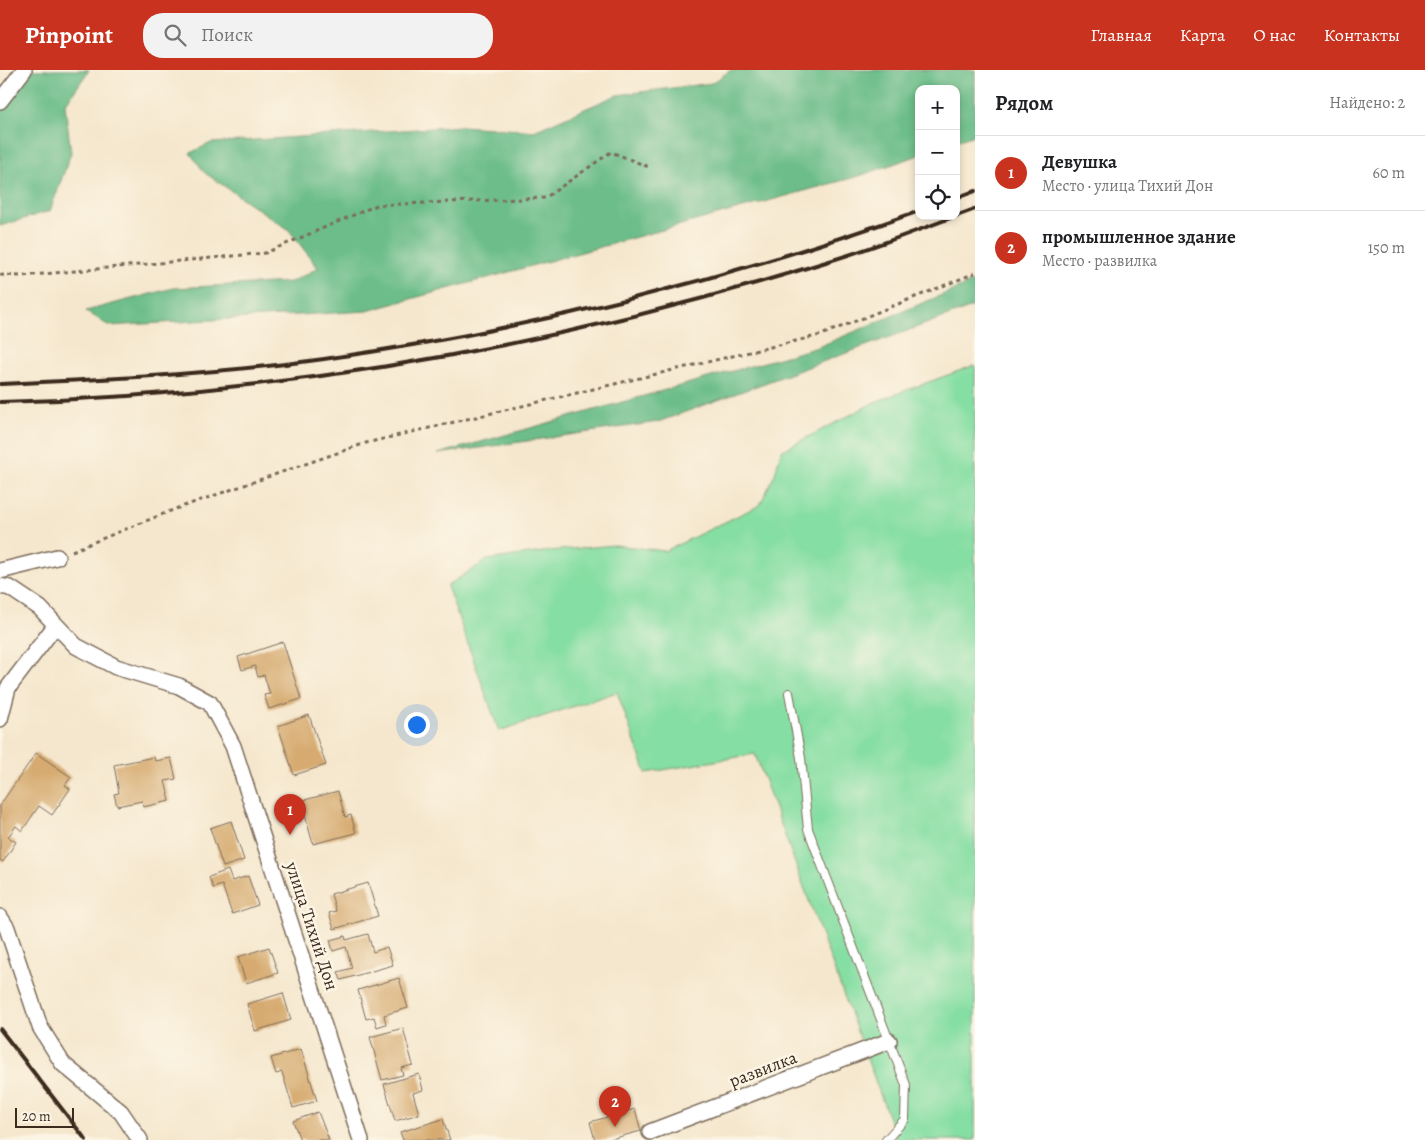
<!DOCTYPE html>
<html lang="ru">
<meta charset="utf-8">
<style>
:root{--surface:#fff;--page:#f2f2f2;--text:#202124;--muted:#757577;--line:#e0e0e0;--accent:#c8321e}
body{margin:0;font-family:Alegreya,serif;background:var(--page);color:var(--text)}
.controls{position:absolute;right:15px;top:15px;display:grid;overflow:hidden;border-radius:10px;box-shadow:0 2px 8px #0003}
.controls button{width:45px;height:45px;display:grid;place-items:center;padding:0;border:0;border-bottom:1px solid var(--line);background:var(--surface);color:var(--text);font:25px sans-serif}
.scale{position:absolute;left:15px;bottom:12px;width:59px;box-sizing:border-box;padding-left:5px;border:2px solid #3b2a1e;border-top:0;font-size:14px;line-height:18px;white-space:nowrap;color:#3b2a1e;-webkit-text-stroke:4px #fcf5e5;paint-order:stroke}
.you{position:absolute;left:416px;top:654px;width:18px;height:18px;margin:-12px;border:4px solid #fff;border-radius:50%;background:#1a73e8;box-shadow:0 0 0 8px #1a73e833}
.badge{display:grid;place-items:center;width:32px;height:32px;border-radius:50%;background:var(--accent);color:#fff;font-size:16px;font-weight:700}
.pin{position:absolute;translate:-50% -41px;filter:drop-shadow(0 1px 2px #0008)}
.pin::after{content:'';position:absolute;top:26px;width:18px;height:15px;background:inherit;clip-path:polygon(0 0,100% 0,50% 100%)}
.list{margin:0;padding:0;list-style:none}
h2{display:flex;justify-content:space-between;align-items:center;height:65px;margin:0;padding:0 20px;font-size:21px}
h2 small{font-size:16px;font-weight:400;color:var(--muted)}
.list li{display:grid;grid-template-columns:32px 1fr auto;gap:15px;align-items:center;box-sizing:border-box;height:75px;padding:0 20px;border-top:1px solid var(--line)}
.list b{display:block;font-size:19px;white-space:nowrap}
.list p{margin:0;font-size:16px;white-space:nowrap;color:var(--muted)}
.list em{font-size:16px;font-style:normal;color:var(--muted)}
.icon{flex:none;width:28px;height:28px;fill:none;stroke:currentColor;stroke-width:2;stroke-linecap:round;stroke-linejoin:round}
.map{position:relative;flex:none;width:975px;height:1070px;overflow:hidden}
header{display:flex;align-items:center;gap:30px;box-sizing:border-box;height:70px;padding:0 25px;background:var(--accent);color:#fff}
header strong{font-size:24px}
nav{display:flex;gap:28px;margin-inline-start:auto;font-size:18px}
.search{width:350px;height:45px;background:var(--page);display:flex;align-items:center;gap:12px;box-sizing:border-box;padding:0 18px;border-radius:20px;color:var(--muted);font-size:19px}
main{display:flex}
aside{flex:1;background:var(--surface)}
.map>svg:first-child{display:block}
</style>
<header>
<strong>Pinpoint</strong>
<div class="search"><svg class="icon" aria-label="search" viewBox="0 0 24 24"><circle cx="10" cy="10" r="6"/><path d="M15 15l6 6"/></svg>Поиск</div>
<nav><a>Главная</a><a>Карта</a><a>О нас</a><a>Контакты</a></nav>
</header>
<main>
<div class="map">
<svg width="975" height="1070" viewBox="0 0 975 1070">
<rect width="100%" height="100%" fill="#fcf5e5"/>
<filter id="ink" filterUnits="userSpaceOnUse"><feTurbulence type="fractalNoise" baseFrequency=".02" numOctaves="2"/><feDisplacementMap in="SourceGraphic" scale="10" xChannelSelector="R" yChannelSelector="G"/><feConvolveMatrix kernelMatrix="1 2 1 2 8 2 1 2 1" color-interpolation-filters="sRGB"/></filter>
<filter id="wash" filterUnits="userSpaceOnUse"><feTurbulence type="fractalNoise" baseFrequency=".0096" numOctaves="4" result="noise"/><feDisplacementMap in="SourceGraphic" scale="20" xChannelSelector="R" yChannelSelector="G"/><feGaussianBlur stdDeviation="1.12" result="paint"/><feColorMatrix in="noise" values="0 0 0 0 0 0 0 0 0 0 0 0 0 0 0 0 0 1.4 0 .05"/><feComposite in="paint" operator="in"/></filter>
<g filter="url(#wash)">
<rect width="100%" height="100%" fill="#f5e7cd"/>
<path fill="#85dea3" stroke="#608460" d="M975 295V1070H897L755 684 646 703 617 622 499 661 447 516 487 490 549 481 615 475 665 481 760 435 775 404 781 381 877 331Z"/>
<g fill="#6cbd89" stroke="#547454">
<path d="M32 0H89L65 35 71 83 50 141 0 156V38Z"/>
<path d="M731 0H975V65L956 71V19H919V85L859 106 367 241 109 256 86 241 173 218 291 212 318 198 289 160 205 103 190 83 211 73 462 56 534 61 617 25 712 13Z"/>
<path d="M975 211V236L658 352 438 384 818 277Z"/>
</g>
<g id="blocks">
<g fill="#d6aa70">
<path d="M283 572 301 629 269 639 264 625 270 624 264 605 258 607 255 596 242 600 238 587Z"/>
<path d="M309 645 326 695 294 705 278 656Z"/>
<path d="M36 683 71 707 65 715 70 719 52 745 39 736 22 761 16 756 8 767 16 772 3 792 0 790V735Z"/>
<path d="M154 687 155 691 171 688 176 709 165 711 170 731 143 737 142 731 117 736 114 724 119 723 114 695Z"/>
<path d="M338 721 345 747 351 745 356 763 313 774 301 731Z"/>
<path d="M231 751 244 790 223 797 210 758Z"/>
<path d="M228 800 232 811 248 806 258 835 232 844 222 815 213 818 209 807Z"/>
<path d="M368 813 378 846 334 859 329 843 336 841 331 824Z"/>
<path d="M368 864 373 882 387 877 393 895 341 910 338 902 352 898 346 877 333 881 330 870 345 866 346 870Z"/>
<path d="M269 877 278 903 246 913 238 887Z"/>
<path d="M399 908 408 938 384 945 386 954 377 957 374 947 366 949 358 920Z"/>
<path d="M283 923 291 950 255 961 247 934Z"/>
<path d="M403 958 413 995 401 998 403 1005 382 1010 370 967Z"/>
<path d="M301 979 317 1031 293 1038 282 1002 276 1004 271 988Z"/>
<path d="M419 1004 423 1020 413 1023 419 1044 395 1051 384 1014Z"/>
<path d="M635 1039 641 1061 607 1070H595L590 1052Z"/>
<path d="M318 1042 329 1070H300L293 1051Z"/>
<path d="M443 1049 450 1070H403L400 1062Z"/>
</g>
</g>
</g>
<g filter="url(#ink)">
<use href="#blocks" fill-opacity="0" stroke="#7c6c5b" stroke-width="1"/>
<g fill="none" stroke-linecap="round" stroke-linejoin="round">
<defs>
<path id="lane" d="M789 623 801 688 808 759 906 1015 905 1049 886 1070"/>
<g id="street">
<path d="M0 31 24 0"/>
<path d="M0 501 57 487"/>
<path d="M0 516 10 518 40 538 76 576 116 597 179 616 210 633 233 676 361 1070"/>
<path d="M0 649 8 618 55 556"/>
<path d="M0 847 7 858 40 957 63 994 121 1042 140 1070"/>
<path d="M650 1062 889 971"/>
</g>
</defs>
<use href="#lane" stroke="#7c6c5b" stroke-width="10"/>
<use href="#street" stroke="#7c6c5b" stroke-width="18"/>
<g stroke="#7c6c5b" stroke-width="3" stroke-dasharray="4 4" stroke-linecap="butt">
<path d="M0 205 22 206 265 183 377 135 545 128 611 82 649 97"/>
<path d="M72 481 178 438 366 373 821 265 975 203"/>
</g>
<use href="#lane" stroke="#fff" stroke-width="8"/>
<use href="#street" stroke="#fff" stroke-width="15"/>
<g stroke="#3b2a1e" stroke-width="4">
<path d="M956 128 975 121"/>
<path d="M956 146 975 139"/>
<path d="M0 314C108 309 217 304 324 289 527 260 726 210 919 141"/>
<path d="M0 332C280 325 559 276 826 192 870 179 913 162 956 146"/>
<path d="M0 959 86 1070"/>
</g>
</g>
</g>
<g text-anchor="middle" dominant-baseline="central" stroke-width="5" stroke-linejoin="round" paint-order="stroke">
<g font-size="18" fill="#3b2a1e" stroke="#fcf5e5">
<text transform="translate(312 856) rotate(72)">улица Тихий Дон</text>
<text transform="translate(763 999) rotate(-21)">развилка</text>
</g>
</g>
</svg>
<div class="controls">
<button>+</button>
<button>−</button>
<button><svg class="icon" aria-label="locate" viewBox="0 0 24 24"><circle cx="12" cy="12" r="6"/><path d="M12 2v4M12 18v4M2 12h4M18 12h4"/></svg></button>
</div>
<div class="scale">20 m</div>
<div class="you"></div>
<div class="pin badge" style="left:290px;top:765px">1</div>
<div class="pin badge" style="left:615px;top:1057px">2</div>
</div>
<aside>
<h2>Рядом<small>Найдено: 2</small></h2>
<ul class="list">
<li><span class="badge">1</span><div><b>Девушка</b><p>Место · улица Тихий Дон</p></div><em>60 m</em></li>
<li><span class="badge">2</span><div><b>промышленное здание</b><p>Место · развилка</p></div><em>150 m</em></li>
</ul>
</aside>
</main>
